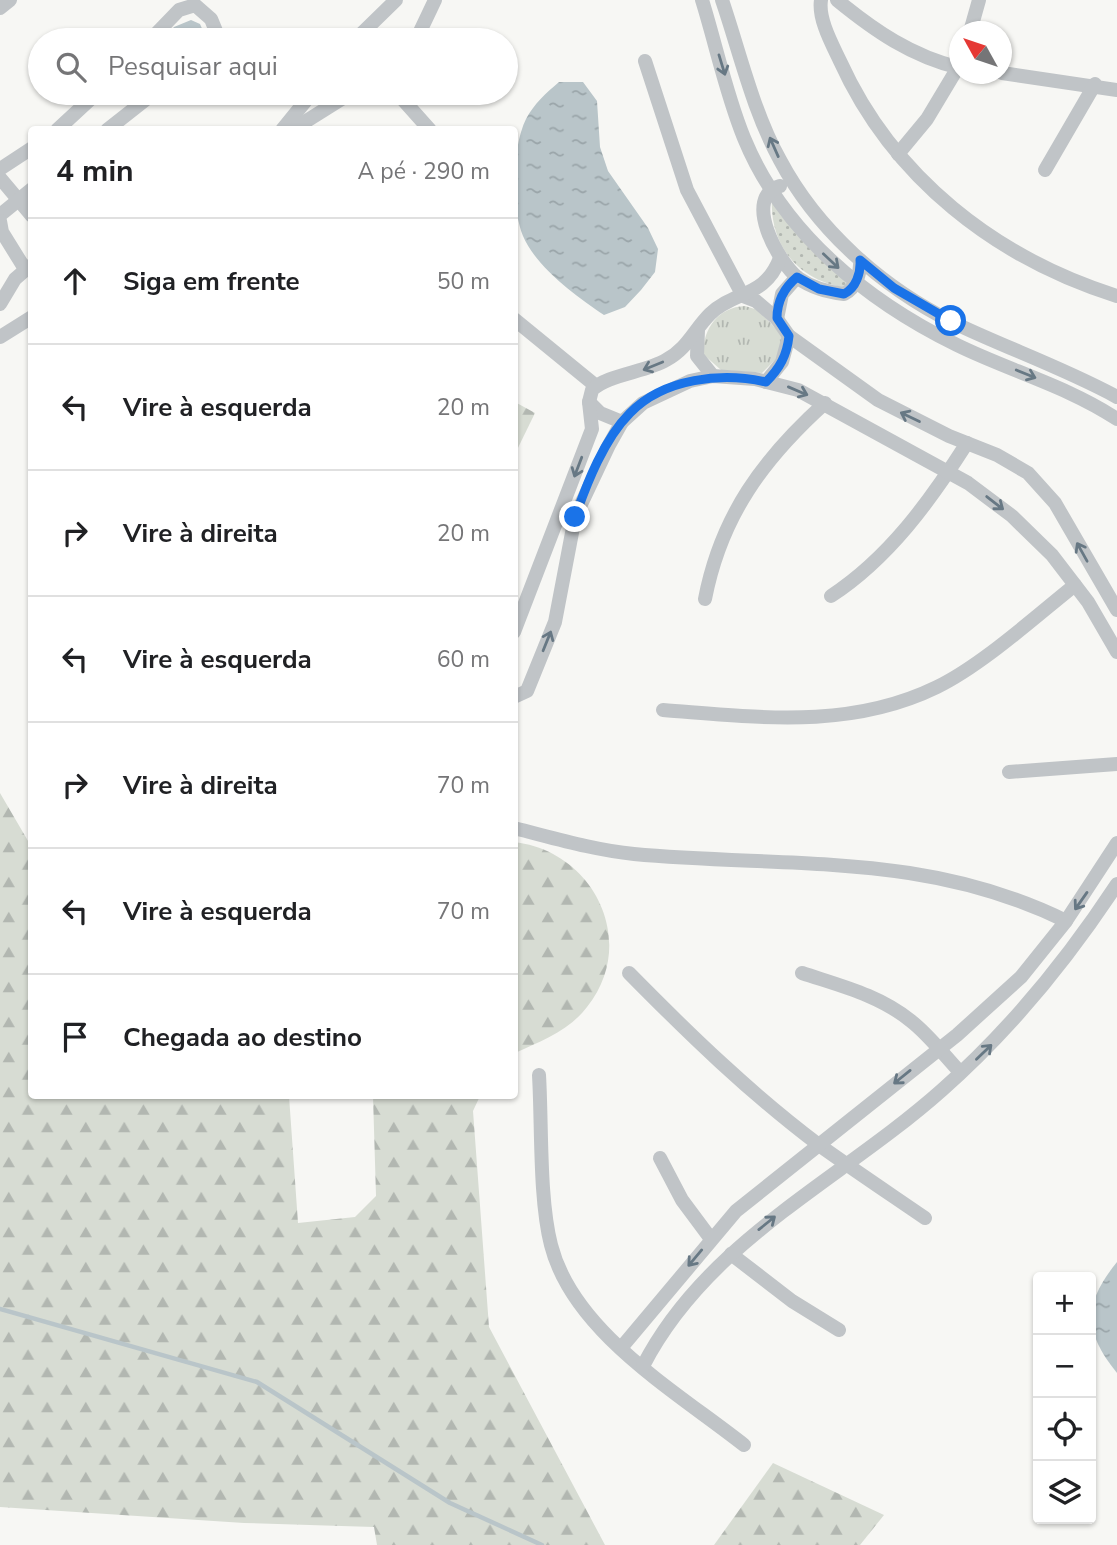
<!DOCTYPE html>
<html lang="pt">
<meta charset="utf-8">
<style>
:root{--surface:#fff;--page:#f6f6f6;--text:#202124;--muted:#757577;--line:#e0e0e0}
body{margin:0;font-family:"Nunito Sans",sans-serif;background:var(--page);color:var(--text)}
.controls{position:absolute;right:21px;bottom:21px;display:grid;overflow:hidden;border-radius:7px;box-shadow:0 2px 5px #0004}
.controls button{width:63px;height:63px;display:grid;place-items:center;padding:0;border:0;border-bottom:2px solid var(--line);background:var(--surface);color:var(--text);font:35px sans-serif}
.compass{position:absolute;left:949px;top:21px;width:63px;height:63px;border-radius:50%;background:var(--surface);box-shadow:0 2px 5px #0004;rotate:310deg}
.stop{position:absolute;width:21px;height:21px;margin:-16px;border:5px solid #1a73e8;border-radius:50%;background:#fff}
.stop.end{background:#1a73e8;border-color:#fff;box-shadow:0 2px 7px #0008}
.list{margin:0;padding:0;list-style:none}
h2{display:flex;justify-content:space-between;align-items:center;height:91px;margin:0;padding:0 28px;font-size:30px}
h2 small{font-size:23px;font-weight:400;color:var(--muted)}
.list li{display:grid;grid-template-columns:46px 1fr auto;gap:21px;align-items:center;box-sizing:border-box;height:126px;padding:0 28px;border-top:2px solid var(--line)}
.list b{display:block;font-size:26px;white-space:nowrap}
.list em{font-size:23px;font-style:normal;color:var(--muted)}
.icon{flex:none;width:38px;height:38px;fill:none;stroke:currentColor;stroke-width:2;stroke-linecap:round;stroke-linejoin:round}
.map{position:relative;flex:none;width:1117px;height:1545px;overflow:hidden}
.search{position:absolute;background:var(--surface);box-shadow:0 2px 5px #0004;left:28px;top:28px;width:490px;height:77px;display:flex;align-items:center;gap:18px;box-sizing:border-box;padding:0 24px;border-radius:38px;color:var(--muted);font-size:26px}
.panel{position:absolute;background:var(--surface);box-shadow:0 2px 5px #0004;left:28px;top:126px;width:490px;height:973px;border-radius:7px}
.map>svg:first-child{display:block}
</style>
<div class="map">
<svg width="1117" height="1545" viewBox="0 0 1117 1545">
<defs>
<pattern id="grass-dots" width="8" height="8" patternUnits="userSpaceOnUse" patternTransform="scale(1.75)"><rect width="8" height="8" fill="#d7dcd3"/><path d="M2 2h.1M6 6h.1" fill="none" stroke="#b2b7b1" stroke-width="1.8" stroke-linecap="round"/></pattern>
<pattern id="forest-firs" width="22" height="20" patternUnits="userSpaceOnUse" patternTransform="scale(1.75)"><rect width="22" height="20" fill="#d7dcd3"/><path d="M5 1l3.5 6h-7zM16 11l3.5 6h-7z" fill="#b2b7b1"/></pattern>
<pattern id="park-tufts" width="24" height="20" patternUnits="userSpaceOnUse" patternTransform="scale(1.75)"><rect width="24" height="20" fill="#d7dcd3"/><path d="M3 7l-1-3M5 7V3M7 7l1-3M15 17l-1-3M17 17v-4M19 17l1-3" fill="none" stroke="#b2b7b1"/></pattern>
<pattern id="water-ripples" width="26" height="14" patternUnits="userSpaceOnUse" patternTransform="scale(1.75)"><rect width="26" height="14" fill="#b9c5c9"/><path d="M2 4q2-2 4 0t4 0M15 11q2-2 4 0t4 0" fill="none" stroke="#9aa5a9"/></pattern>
</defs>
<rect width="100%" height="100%" fill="#f7f7f4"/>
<path fill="url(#grass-dots)" d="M772 198 851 288C801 284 769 247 772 198Z"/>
<g fill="url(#forest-firs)">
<path d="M515 402 535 413 515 454Z"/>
<path d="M0 793 31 846 32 1096H289L298 1223 355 1217 376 1196 373 1096H480L473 1111 489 1327 605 1545H377L374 1527 244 1523 0 1507Z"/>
<path d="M514 842C594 851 639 942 587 1007 569 1031 541 1041 515 1053Z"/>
<path d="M773 1463 884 1515 860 1545H714Z"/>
</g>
<path fill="url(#park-tufts)" d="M745 306 758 310 782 335 781 354 762 373 721 370 703 354C703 329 718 307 745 306Z"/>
<g fill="url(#water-ripples)">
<path d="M191 20 200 24 204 33 200 40H163L174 27Z"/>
<path d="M559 82H583L597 101 600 147 608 171 648 228 658 249 655 272 641 290 625 307 604 315C577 297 536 267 523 236 511 207 512 147 526 119 534 104 546 93 559 82Z"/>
<path d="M1117 1262V1373C1083 1331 1083 1304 1117 1262Z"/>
</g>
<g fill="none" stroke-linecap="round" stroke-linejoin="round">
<path stroke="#b9c5c9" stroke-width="4.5" d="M0 1309 257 1382 450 1503 542 1545"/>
<g stroke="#c0c4c7" stroke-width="14">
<path d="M702 0C716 45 726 94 744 138 783 233 867 301 957 345 1010 371 1067 386 1117 419"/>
<path d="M722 0C740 53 753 111 780 160 817 230 882 287 952 322 1006 348 1064 368 1117 397"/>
<path d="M821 0C818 19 832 44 840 61 893 178 996 258 1117 296"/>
<path d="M837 0C875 31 911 56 960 68"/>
<path d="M0 8 10 0"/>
<path d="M970 32 979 0"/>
<path d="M150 40 179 10 195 5 211 19 218 36 215 40"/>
<path d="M355 40 396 0"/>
<path d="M416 40 435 0"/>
<path d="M645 61 687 190 743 296 756 301 777 319 789 336 878 400 949 436 997 455 1028 473 1055 503 1117 610"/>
<path d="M1002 73 1117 90"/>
<path d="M397 93 430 130"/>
<path d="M57 130 97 93"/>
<path d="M107 130 154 93"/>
<path d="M282 130 312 93"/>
<path d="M292 130 351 93"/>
<path d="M898 154 927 119 960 64"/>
<path d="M0 169 32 148"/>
<path d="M1045 170 1095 84"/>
<path d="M0 178 32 216"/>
<path d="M780 186C742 197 778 262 798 278 812 288 827 292 844 294 856 288 861 273 860 260"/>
<path d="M0 215 32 189"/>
<path d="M0 221 2 232 25 269"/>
<path d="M0 304 15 279 30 266"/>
<path d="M514 319 596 386"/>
<path d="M777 319 782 294 797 277"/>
<path d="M698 330 697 356 713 376"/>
<path d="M0 337 32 317"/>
<path d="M766 382 782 362 789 336"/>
<path d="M589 402 600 413 622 422"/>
<path d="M831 596C889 558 930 501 967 443"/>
<path d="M705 599C721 516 763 459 825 403"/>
<path d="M514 632 592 429 589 402 592 390C606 375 646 372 666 360 687 349 694 330 710 314 735 290 765 298 780 258"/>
<path d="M514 697 527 691 555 622 575 517 609 445 622 422 643 403 690 381 713 376 755 379 798 390 968 483 1012 516 1052 555 1088 602 1117 652"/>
<path d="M663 710C757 717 849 730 937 687 982 665 1035 617 1075 585"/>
<path d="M1009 772 1117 764"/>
<path d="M514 828C554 838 594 850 634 854 787 868 924 851 1066 921"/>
<path d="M629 973C689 1034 751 1094 819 1145 854 1170 890 1194 925 1218"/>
<path d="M802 973C841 986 879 995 911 1021 929 1035 944 1055 960 1072"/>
<path d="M539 1075C542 1125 539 1198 551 1245 573 1332 677 1392 744 1445"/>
<path d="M660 1158 682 1200 711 1239"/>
<path d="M731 1254 792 1301 839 1330"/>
<path d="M621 1348 736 1211 957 1035 1021 977 1066 921 1117 843"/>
<path d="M643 1366C707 1241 841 1180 942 1090 1010 1030 1067 960 1117 884"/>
</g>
</g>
<defs><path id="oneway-shaft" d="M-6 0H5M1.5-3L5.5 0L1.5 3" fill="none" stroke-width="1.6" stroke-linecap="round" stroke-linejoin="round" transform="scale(1.75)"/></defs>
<g stroke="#677884">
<use href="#oneway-shaft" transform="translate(722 65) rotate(73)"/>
<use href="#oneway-shaft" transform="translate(774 147) rotate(-114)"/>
<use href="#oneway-shaft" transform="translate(831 261) rotate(43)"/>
<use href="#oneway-shaft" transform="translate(653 366) rotate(158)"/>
<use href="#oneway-shaft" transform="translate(1026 374) rotate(22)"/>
<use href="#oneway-shaft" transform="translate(798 391) rotate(23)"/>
<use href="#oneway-shaft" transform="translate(910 417) rotate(-154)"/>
<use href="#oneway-shaft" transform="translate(578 467) rotate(111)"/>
<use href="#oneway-shaft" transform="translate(995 503) rotate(38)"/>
<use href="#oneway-shaft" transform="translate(1082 552) rotate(-119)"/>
<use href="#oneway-shaft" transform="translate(547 641) rotate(-68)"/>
<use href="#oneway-shaft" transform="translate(1081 901) rotate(125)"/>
<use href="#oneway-shaft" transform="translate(984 1052) rotate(-44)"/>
<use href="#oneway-shaft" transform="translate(902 1077) rotate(141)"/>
<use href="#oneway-shaft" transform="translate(767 1223) rotate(-39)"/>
<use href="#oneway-shaft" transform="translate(695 1258) rotate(130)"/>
</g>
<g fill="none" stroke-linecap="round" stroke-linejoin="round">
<path stroke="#1a73e8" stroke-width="9" d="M575 517C587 483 604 439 630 413 664 378 722 372 766 382 780 368 787 355 789 336L777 318C777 301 784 288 797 277L819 289 844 294C856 288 861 273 860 260L894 288 951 321"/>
</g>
</svg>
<div class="controls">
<button>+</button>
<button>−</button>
<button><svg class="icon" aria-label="locate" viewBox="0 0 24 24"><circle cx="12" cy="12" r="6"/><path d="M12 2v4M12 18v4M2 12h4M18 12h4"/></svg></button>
<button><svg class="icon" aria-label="layers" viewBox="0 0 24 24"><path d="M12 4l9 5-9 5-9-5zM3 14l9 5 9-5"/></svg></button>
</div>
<svg class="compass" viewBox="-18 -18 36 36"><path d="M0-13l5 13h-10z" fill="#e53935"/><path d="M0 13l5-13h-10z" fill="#757577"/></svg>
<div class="stop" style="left:951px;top:321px"></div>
<div class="stop end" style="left:575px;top:517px"></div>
<div class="search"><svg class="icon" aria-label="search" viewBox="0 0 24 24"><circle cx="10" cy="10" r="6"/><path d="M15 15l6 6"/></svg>Pesquisar aqui</div>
<section class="panel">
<h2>4 min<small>A pé · 290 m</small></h2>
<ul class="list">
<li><svg class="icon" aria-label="ahead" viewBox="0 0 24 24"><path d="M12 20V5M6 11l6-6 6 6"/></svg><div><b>Siga em frente</b></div><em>50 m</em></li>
<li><svg class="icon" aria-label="left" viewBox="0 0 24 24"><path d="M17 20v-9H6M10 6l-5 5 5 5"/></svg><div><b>Vire à esquerda</b></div><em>20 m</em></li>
<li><svg class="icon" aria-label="right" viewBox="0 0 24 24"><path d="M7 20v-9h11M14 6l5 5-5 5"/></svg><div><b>Vire à direita</b></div><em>20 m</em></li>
<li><svg class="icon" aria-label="left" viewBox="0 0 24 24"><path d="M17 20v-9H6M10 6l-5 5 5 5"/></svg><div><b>Vire à esquerda</b></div><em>60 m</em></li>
<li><svg class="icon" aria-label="right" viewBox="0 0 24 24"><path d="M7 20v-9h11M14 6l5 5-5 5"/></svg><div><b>Vire à direita</b></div><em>70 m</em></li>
<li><svg class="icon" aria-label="left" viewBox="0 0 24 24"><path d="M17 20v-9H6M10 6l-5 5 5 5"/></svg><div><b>Vire à esquerda</b></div><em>70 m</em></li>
<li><svg class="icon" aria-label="arrive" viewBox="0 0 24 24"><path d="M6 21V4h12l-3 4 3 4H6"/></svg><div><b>Chegada ao destino</b></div></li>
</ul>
</section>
</div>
